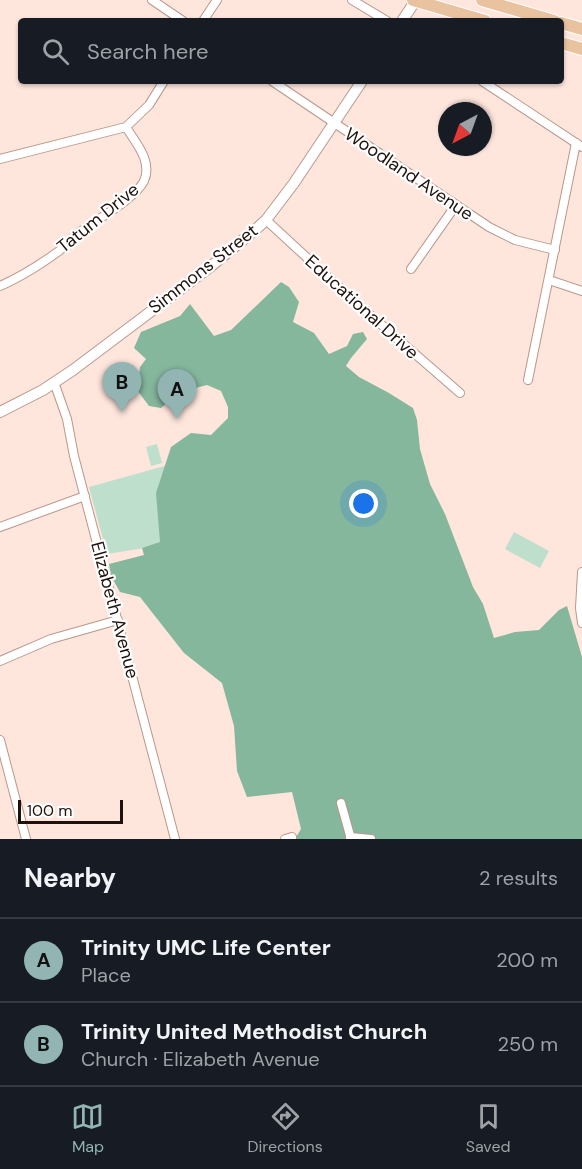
<!DOCTYPE html>
<meta charset="utf-8">
<style>
:root{--surface:#171b24;--page:#20242c;--text:#f1f3f6;--muted:#9ea1a6;--line:#363941;--accent:#92b5b4}
body{margin:0;font-family:"DM Sans",sans-serif;background:var(--page);color:var(--text)}
.compass{position:absolute;left:438px;top:102px;width:54px;height:54px;border-radius:50%;background:var(--surface);box-shadow:0 2px 4px #0004;rotate:221deg}
.scale{position:absolute;left:18px;bottom:15px;width:105px;box-sizing:border-box;padding-left:6px;border:3px solid #1f120d;border-top:0;font-size:16px;line-height:21px;white-space:nowrap;color:#1f120d;-webkit-text-stroke:4px #fff;paint-order:stroke}
.you{position:absolute;left:364px;top:504px;width:21px;height:21px;margin:-15px;border:4px solid #fff;border-radius:50%;background:#1a73e8;box-shadow:0 0 0 9px #1a73e833}
.badge{display:grid;place-items:center;width:39px;height:39px;border-radius:50%;background:var(--accent);color:#111;font-size:20px;font-weight:700}
.pin{position:absolute;translate:-50% -50px;filter:drop-shadow(0 2px 3px #0008)}
.pin::after{content:'';position:absolute;top:32px;width:21px;height:18px;background:inherit;clip-path:polygon(0 0,100% 0,50% 100%)}
.list{margin:0;padding:0;list-style:none}
h2{display:flex;justify-content:space-between;align-items:center;height:78px;margin:0;padding:0 24px;font-size:26px}
h2 small{font-size:20px;font-weight:400;color:var(--muted)}
.list li{display:grid;grid-template-columns:39px 1fr auto;gap:18px;align-items:center;box-sizing:border-box;height:84px;padding:0 24px;border-top:2px solid var(--line)}
.list b{display:block;font-size:22px;white-space:nowrap}
.list p{margin:0;font-size:20px;white-space:nowrap;color:var(--muted)}
.list em{font-size:20px;font-style:normal;color:var(--muted)}
.icon{flex:none;width:33px;height:33px;fill:none;stroke:currentColor;stroke-width:2;stroke-linecap:round;stroke-linejoin:round}
.map{position:relative;flex:none;width:582px;height:839px;overflow:hidden}
.search{position:absolute;background:var(--surface);box-shadow:0 2px 4px #0004;left:18px;right:18px;top:18px;height:66px;display:flex;align-items:center;gap:15px;box-sizing:border-box;padding:0 21px;border-radius:6px;color:var(--muted);font-size:22px}
.sheet{height:246px;background:var(--surface)}
nav{display:flex;justify-content:space-around;align-items:center;box-sizing:border-box;height:84px;border-top:2px solid var(--line);background:var(--surface);font-size:16px;color:var(--muted)}
nav a{display:grid;justify-items:center;gap:3px}
nav .on{color:var(--accent)}
.map>svg:first-child{display:block}
</style>
<div class="map">
<svg width="582" height="839" viewBox="0 0 582 839">
<rect width="100%" height="100%" fill="#fee6dd"/>
<g fill="#bddfcc">
<path d="M157 444 162 463 151 466 146 447Z"/>
<path d="M168 465 182 542 107 554 89 487Z"/>
<path d="M514 532 549 551 540 568 505 549Z"/>
</g>
<path fill="#85b79d" d="M281 282 289 287 299 302 293 322 314 333 329 354 347 346 353 334 363 332 367 339 351 358 346 366 359 377 389 393 413 408 417 420 420 449 430 484 445 514 473 587 483 604 494 638 515 632 539 630 559 610 567 606 582 657V839H295L301 829 292 792 247 797 237 771 234 726 222 683 184 653 140 597 120 592 111 576 109 564 144 555 142 548 160 542 156 493 171 447 191 433 211 435 228 418V407L221 391 207 385 180 392 161 408 149 406 137 390 140 367 146 359 134 348 141 332 180 316 190 304 214 336 231 330Z"/>
<g fill="none" stroke-linecap="round" stroke-linejoin="round">
<defs>
<g id="street">
<path d="M152 0 183 21"/>
<path d="M352 0 387 21"/>
<path d="M203 21 217 0"/>
<path d="M272 81 489 227 515 240 555 250"/>
<path d="M482 81 582 147"/>
<path d="M0 159 126 127 149 105 164 81"/>
<path d="M266 220 353 300 460 393"/>
<path d="M411 269 456 205"/>
<path d="M549 280 582 291"/>
<path d="M0 286C21 277 41 264 59 251 66 245 72 238 80 232 97 219 134 200 144 181 153 161 135 142 126 127"/>
<path d="M528 380 576 143"/>
<path d="M54 382 67 419 74 456 175 839"/>
<path d="M0 527 85 496"/>
<path d="M582 572 580 608 582 623"/>
<path d="M0 661 51 639 118 620"/>
<path d="M0 740 26 839"/>
<path d="M341 803 351 839"/>
<path d="M350 837 371 839"/>
<path d="M285 839 292 837"/>
</g>
<g id="secondary">
<path d="M402 21 416 0"/>
<path d="M0 412 43 390 73 370 210 267 255 230 266 220 294 183 362 81"/>
</g>
<g id="primary">
<path d="M413 0 485 21"/>
<path d="M482 0 554 21"/>
<path d="M561 23 582 29"/>
<path d="M561 43 582 49"/>
</g>
</defs>
<use href="#street" stroke="#bb9789" stroke-width="10"/>
<use href="#secondary" stroke="#bb9789" stroke-width="12"/>
<use href="#primary" stroke="#fff" stroke-width="14"/>
<use href="#street" stroke="#fff" stroke-width="8"/>
<use href="#secondary" stroke="#fff" stroke-width="10"/>
<use href="#primary" stroke="#e9c2a0" stroke-width="12"/>
</g>
<g text-anchor="middle" dominant-baseline="central" stroke-width="4.5" stroke-linejoin="round" paint-order="stroke">
<g font-size="18" fill="#1f120d" stroke="#fff">
<text transform="translate(409 174) rotate(34)">Woodland Avenue</text>
<text transform="translate(98 218) rotate(-39)">Tatum Drive</text>
<text transform="translate(203 269) rotate(-38)">Simmons Street</text>
<text transform="translate(362 307) rotate(42)">Educational Drive</text>
<text transform="translate(115 610) rotate(75)">Elizabeth Avenue</text>
</g>
</g>
</svg>
<svg class="compass" viewBox="-18 -18 36 36"><path d="M0-13l5 13h-10z" fill="#e53935"/><path d="M0 13l5-13h-10z" fill="#9ea1a6"/></svg>
<div class="scale">100 m</div>
<div class="you"></div>
<div class="pin badge" style="left:177px;top:419px">A</div>
<div class="pin badge" style="left:122px;top:412px">B</div>
<div class="search"><svg class="icon" aria-label="search" viewBox="0 0 24 24"><circle cx="10" cy="10" r="6"/><path d="M15 15l6 6"/></svg>Search here</div>
</div>
<section class="sheet">
<h2>Nearby<small>2 results</small></h2>
<ul class="list">
<li><span class="badge">A</span><div><b>Trinity UMC Life Center</b><p>Place</p></div><em>200 m</em></li>
<li><span class="badge">B</span><div><b>Trinity United Methodist Church</b><p>Church · Elizabeth Avenue</p></div><em>250 m</em></li>
</ul>
</section>
<nav>
<a class="on"><svg class="icon" aria-label="map" viewBox="0 0 24 24"><path d="M3 6l6-2 6 2 6-2v14l-6 2-6-2-6 2zM9 4v14M15 6v14"/></svg>Map</a>
<a><svg class="icon" aria-label="directions" viewBox="0 0 24 24"><path d="M12 3l9 9-9 9-9-9zM9 14v-3h6M13 9l2 2-2 2"/></svg>Directions</a>
<a><svg class="icon" aria-label="saved" viewBox="0 0 24 24"><path d="M7 4h10v16l-5-4-5 4z"/></svg>Saved</a>
</nav>
